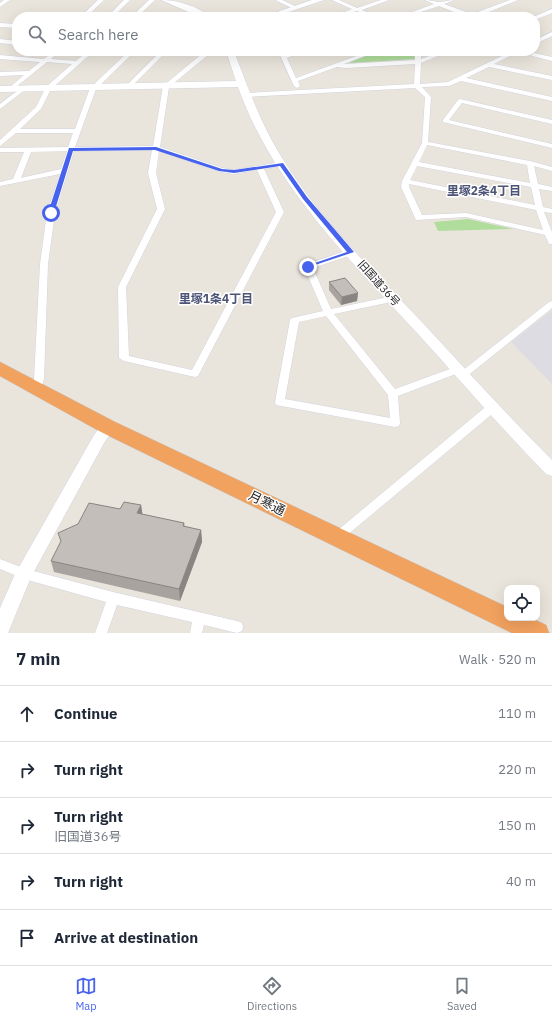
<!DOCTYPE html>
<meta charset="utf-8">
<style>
:root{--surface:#fff;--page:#f2f2f3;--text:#1f2937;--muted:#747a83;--line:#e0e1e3;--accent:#4762ed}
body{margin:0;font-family:"IBM Plex Sans","Noto Sans JP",sans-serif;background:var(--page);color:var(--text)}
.controls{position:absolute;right:12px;bottom:12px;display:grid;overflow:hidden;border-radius:8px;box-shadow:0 4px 16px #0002}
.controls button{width:36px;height:36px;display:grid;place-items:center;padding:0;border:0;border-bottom:1px solid var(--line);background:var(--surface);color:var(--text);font:20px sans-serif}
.stop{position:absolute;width:12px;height:12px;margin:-9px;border:3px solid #4762ed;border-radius:50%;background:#fff}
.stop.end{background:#4762ed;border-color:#fff;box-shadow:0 1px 4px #0008}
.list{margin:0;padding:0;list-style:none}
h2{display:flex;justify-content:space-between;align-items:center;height:52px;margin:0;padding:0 16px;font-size:17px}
h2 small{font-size:13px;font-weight:400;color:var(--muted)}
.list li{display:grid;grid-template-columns:26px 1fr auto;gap:12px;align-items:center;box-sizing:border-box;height:56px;padding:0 16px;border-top:1px solid var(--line)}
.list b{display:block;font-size:15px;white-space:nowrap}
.list p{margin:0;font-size:13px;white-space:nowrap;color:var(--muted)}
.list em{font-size:13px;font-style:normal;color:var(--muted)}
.icon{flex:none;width:22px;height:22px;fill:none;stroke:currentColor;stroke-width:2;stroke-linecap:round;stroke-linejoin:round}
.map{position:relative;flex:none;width:552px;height:633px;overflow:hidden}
.search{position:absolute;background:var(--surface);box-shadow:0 4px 16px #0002;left:12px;right:12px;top:12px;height:44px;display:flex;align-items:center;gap:10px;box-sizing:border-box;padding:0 14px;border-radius:16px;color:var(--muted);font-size:15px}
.sheet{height:332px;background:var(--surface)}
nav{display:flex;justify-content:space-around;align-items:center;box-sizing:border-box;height:56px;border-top:1px solid var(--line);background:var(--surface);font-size:11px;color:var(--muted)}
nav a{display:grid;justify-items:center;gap:2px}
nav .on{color:var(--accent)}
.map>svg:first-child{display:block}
</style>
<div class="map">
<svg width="552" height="633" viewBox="0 0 552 633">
<rect width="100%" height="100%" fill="#eae5dc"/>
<path fill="#dedce3" d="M552 310V384L511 342Z"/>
<g fill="#b1dd9c">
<path d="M378 51H415V59L351 63 349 62Z"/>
<path d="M468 219 513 229 438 231 434 222Z"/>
</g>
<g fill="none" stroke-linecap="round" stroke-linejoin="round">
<defs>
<g id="street">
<path d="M4 0H10L0 7V3Z"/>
<path d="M98 0H104L86 17H80Z"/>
<path d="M124 0H130L113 17H107Z"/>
<path d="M149 0H155L137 17H131Z"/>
<path d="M275 0H282L299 8 294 9Z"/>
<path d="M332 0H339L357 8 381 0H389L362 10 378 17H371L357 11 339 17H331L352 9Z"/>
<path d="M425 0C430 0 436 2 439 2 444 2 449 0 454 0L444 4 472 14 510 0H518L477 17H466L439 6 406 17H398L434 4Z"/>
<path d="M552 9V13L537 19 535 20V17H533Z"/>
<path d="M0 23 17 24V28L0 27Z"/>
<path d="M552 32V36L535 44V40Z"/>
<path d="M0 39 17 41V45L0 43Z"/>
<path d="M54 51H60L51 59 76 61 88 51H94L51 89 41 109 20 129H75L90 88 129 51H135L96 89 75 147 153 146 163 86 203 53 204 51H210L208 55 169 87 160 147 222 168 233 170 281 162 285 164 281 166 264 169 284 212 198 376 195 377 124 361 119 358 118 287 157 209 148 173 152 150 74 151 55 213 48 264 44 379 40 391H32L31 389 34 379 40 264 47 213 60 174 0 186V182L13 179 24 152H0V148L68 147 73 133H16L0 146V140L36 107 46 87 72 64 47 62 11 91 9 90V88L24 75 0 76V72L29 71 40 62 0 59V55L44 59ZM67 151 61 169 21 178 31 152ZM159 151 221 172 233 174 257 170 276 212 192 370 129 356 126 287 165 209 156 173Z"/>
<path d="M161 51H167L130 88H126V86Z"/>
<path d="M278 51H284L286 55 296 51H305L287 58 296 78 370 51H378L344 64 415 60V51H421V59L442 51H450L421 63 420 84 448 82 512 51H520L494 64 552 76V80L489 67 466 78 552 97V101L461 81 449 86 422 87 431 97 428 142 530 161 552 167V171L534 166 538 184 552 187V191L539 189 543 207 552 209V213L544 212 552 232V244H549L545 235 466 217 416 220 401 187 402 181 422 143 425 97 415 88 246 97 243 95 246 93 414 84 415 64 346 68 337 67 298 81 300 86 297 88 294 86ZM427 145 527 165 530 183 419 162ZM417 166 531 187 535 205 410 180ZM409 184 536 210 543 230 466 213 422 215 409 187Z"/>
<path d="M534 53 552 57V61L532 56 531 55Z"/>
<path d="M21 88 26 89 0 109V104Z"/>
<path d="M460 99 552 120V124L462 103 449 120 552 144V148L443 122V120L458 100Z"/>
<path d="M348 250H351L355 252 354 254 313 268 331 309 393 296 396 297 397 299 396 301 334 314 395 389 458 366 461 367 463 369 462 371 549 302 552 301V308L466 377H460L458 375 461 372 398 396 400 423 399 426 395 427 276 405 275 402 290 320 292 318 323 311 304 267 305 265ZM326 316 388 395 390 418 285 399 299 322Z"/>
<path d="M493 403 497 404 498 407 497 410 340 541 336 543 332 541 330 538 332 535 489 404Z"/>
<path d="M0 559 26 569 113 592 237 621 242 623 243 627 242 631 237 633 204 625 202 633H190L192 622 117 605 107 633H95L106 602 24 579 0 569Z"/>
</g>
<g id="secondary">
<path d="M161 0C177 0 198 6 210 17H200Z"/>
<path d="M312 0H324L274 17H262Z"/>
<path d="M226 51H234C248 88 261 124 282 158 319 218 371 269 419 319 463 366 506 414 552 460V476L546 474C502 429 461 381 418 334 349 259 273 185 238 87L0 92V86L236 81Z"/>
<path d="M108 421 113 423 115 427 104 443 31 577 8 633H0V608L15 574 94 435 103 423Z"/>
</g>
<path id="highway" d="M0 362 115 422 507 607V618H531L546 625 549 633H512L101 432 0 376Z"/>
</defs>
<use href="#street" stroke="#d1d4e1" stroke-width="1"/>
<use href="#secondary" stroke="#d1d4e1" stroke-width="1"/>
<use href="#highway" stroke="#c3c3c3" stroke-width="1"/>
<use href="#street" fill="#fff" fill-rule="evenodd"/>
<use href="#secondary" fill="#fff" fill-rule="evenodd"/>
<use href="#highway" fill="#f2a25f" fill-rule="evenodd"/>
</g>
<g fill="#a8a39f">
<path d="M329 282 358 293 357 301 341 305 329 290Z"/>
<path d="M141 505 142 514 184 523 185 527 201 530 202 542 180 601 54 572 51 561 61 542 58 533 120 509Z"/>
</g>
<g fill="#888582">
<path d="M358 293 357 301 341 305 342 297Z"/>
<path d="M141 505 143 517 137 513Z"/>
<path d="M201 530 202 542 180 601 179 589Z"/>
</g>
<g fill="#c3beb9" stroke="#888582">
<path d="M345 278 358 293 342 297 329 282Z"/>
<path d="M124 502 141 505 137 513 184 523 183 526 201 530 179 589 51 561 61 541 58 533 78 524 89 503 120 509Z"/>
</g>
<path fill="#4762ed" d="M156 147 222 169 234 170 283 163 307 197 354 252 306 268V266L347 252 303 199 280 166 234 173 219 171 155 150 73 151 54 213 51 215 48 213 69 148Z"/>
<g text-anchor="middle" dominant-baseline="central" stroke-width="3" stroke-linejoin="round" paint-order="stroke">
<g font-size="11" fill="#292929" stroke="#fff">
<text transform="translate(379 283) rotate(48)">旧国道36号</text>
</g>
<g font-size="12" font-weight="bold" fill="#4d5476" stroke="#fff">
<text x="484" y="190">里塚2条4丁目</text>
<text x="216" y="298">里塚1条4丁目</text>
</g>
<g font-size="13" fill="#292929" stroke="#fff">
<text transform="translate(267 503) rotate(26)">月寒通</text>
</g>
</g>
</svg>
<div class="controls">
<button><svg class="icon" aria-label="locate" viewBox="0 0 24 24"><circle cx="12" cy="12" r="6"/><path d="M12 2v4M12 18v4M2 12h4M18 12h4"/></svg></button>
</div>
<div class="stop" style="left:51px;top:213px"></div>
<div class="stop end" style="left:308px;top:267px"></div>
<div class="search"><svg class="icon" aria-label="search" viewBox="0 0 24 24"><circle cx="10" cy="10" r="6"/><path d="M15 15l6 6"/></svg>Search here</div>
</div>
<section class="sheet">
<h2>7 min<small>Walk · 520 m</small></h2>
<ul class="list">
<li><svg class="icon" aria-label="ahead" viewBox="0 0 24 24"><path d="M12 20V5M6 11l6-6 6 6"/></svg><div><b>Continue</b></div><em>110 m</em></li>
<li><svg class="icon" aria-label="right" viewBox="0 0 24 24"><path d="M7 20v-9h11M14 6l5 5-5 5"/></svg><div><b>Turn right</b></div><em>220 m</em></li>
<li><svg class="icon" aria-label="right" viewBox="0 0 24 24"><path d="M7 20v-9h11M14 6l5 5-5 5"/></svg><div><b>Turn right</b><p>旧国道36号</p></div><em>150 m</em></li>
<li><svg class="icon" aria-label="right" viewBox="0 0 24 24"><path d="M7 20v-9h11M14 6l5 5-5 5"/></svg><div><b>Turn right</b></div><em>40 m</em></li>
<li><svg class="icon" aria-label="arrive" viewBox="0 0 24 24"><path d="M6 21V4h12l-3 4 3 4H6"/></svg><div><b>Arrive at destination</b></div></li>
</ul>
</section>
<nav>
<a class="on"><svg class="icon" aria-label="map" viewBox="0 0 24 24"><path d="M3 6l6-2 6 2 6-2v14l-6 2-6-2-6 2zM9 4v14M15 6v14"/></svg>Map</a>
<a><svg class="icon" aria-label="directions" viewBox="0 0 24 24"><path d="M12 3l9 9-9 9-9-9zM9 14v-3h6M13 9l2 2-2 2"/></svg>Directions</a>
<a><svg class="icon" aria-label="saved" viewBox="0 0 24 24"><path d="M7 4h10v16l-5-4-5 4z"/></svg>Saved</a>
</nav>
